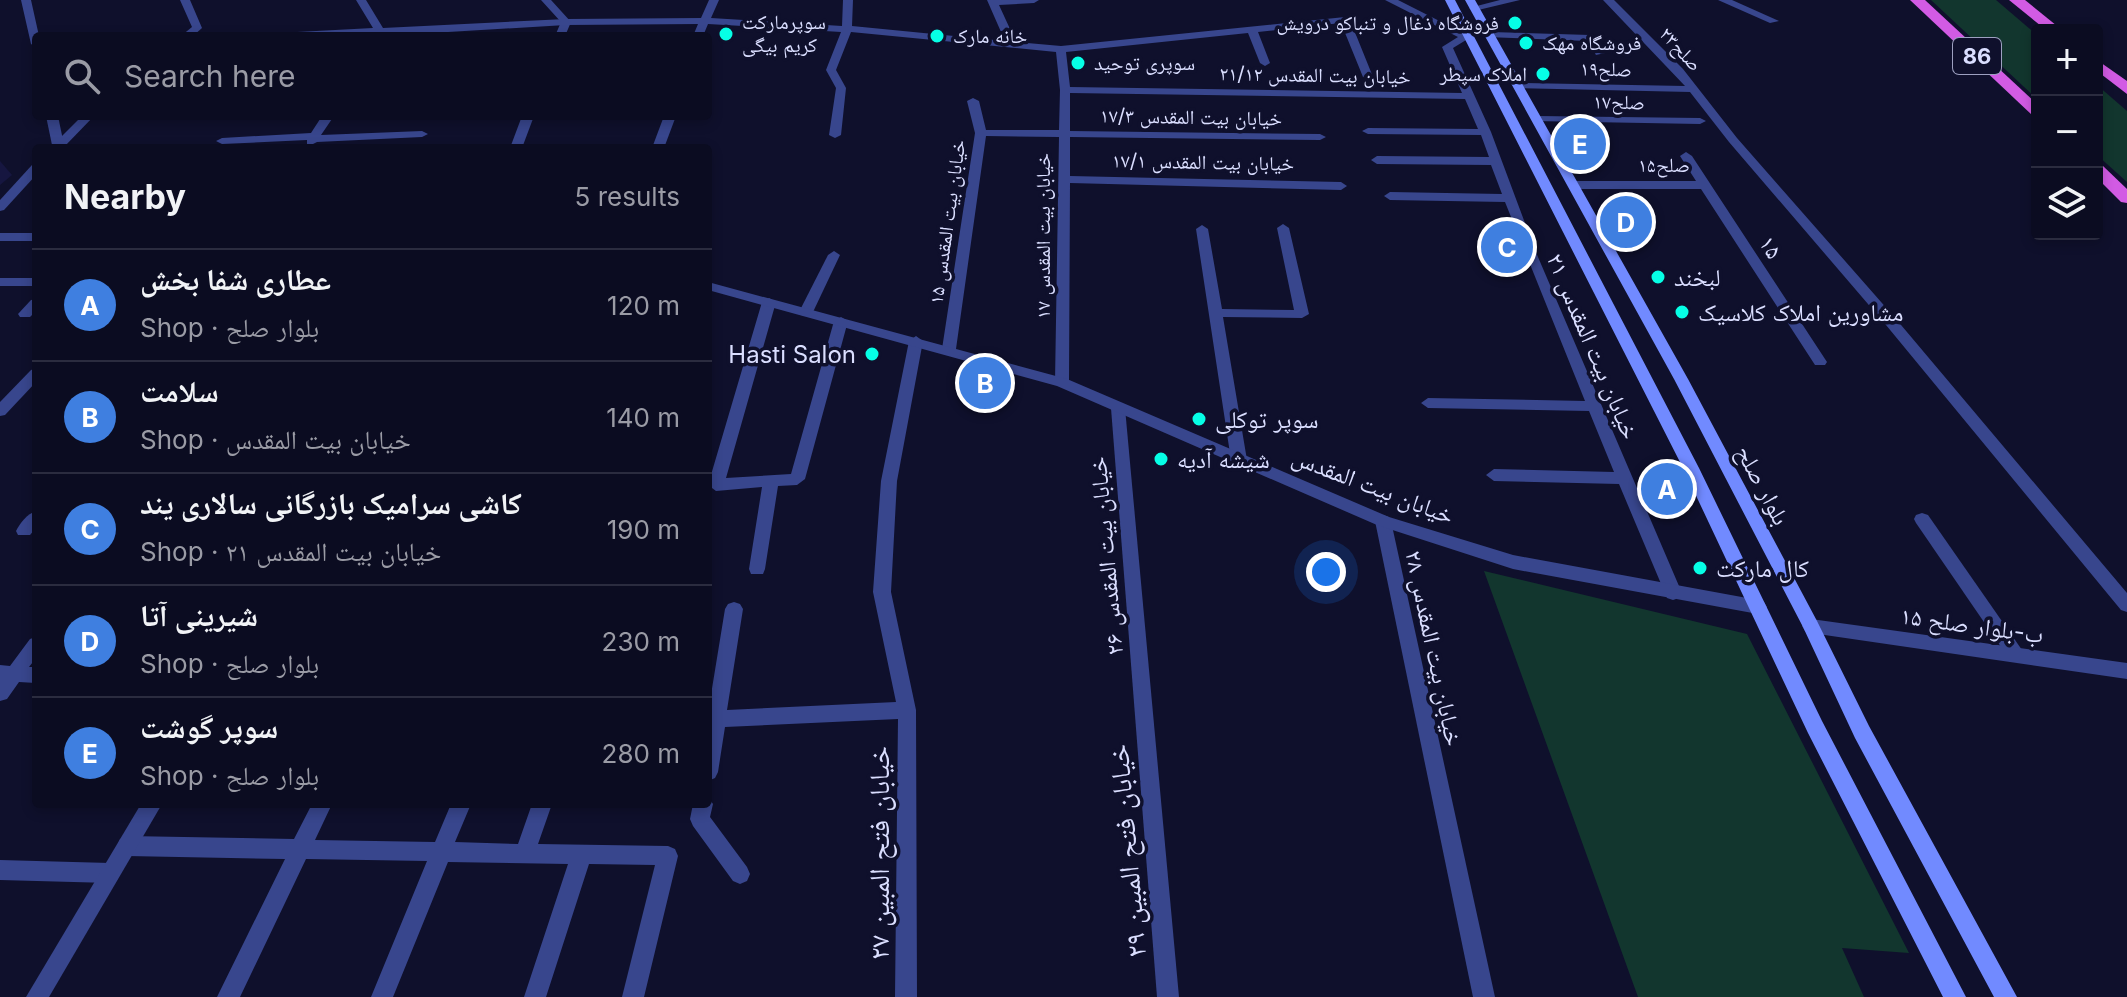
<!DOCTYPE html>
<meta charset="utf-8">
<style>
:root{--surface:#0b0c21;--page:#191a2e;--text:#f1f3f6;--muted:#9a9ba5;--line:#2b2c3f;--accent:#d93025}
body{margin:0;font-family:Inter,"Noto Naskh Arabic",sans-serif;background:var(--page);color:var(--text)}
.controls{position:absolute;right:24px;top:24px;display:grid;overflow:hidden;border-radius:8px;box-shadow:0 4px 12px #0003}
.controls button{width:72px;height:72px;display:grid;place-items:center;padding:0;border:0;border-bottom:2px solid var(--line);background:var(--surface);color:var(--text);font:40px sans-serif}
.you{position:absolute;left:1326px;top:572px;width:28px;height:28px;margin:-20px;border:6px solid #fff;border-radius:50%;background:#1a73e8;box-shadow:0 0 0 12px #1a73e833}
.badge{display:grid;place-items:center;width:52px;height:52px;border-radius:50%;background:var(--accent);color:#fff;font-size:26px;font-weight:700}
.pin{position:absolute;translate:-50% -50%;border:4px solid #fff;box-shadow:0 2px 8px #0006}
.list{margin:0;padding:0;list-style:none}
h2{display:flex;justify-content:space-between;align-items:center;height:104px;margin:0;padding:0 32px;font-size:34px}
h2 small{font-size:26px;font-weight:400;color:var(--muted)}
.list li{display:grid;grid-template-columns:52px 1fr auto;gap:24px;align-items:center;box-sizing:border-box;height:112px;padding:0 32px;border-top:2px solid var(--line)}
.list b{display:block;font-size:30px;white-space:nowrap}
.list p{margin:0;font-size:26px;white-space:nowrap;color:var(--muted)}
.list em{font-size:26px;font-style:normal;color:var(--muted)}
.icon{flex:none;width:44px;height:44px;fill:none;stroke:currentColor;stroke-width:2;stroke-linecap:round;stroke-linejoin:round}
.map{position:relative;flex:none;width:2127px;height:997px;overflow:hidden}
.search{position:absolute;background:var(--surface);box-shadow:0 4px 12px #0003;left:32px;top:32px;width:680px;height:88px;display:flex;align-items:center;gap:20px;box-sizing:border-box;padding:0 28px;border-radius:8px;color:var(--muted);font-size:30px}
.panel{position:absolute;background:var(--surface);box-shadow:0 4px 12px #0003;left:32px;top:144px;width:680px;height:664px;border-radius:8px}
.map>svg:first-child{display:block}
</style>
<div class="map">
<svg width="2127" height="997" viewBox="0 0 2127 997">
<rect width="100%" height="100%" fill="#0f102c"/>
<g fill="#12362e">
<path d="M1931 0H1996L2037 35V99Z"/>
<path d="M2097 85 2127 111V182L2097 155Z"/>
<path d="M1484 571 1747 634 1909 953 1842 948 1864 997H1638Z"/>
</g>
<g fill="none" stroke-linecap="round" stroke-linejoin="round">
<g fill="#38468d" fill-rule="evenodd">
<path d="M21 0H31L39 36H36V47L31 44Z"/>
<path d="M356 0H366L383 28 566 19 701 18 709 0H719L711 18 842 26 843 0H853L852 26 1005 41 987 0H1039L1034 3 999 5 1016 42 1061 46 1345 17 1350 20 1373 77 1372 79 1363 77 1341 23 1258 32 1270 63 1265 66 1260 63 1248 33 1066 52 1070 87 1462 93 1442 47 1458 37 1385 0H1398L1471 37 1453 48 1491 132 1535 250 1682 593 1679 598 1673 600 1667 598 1619 484 1494 481 1486 475 1494 469 1614 472 1589 411 1428 408 1421 403 1428 398 1585 401 1505 202 1390 200 1384 196 1390 192 1502 194 1491 165 1377 164 1371 160 1377 156 1489 157 1481 135 1368 134 1362 131 1368 128 1478 129 1465 99 1070 93V131L1320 134 1326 137 1320 140 1070 137V176L1341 182 1347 186 1341 190 1070 183 1069 382 1062 387 1055 382 1059 137 986 136 956 349 949 354 942 349 975 133 967 101 973 98 979 101 986 130H1059L1060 90 1056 52 851 32 836 70 846 88 841 135 835 138 829 135 836 88 826 70 841 32 708 24 703 36H693L698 24 566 25 382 36H273L278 33 373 28Z"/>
<path d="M1500 0H1520L1474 11 1469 8Z"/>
<path d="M1603 0H1614L1683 69 1737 138 1896 319 2127 593V612L2121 610 1886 325 1729 142 1690 92 1515 88V84L1519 83 1685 86Z"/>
<path d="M1718 0H1732L1779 21 1770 23Z"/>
<path d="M1490 32 1590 35 1594 36 1605 53 1596 55 1587 41 1486 37 1485 35Z"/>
<path d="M46 116H58L64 145 62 147 52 145Z"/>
<path d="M322 116H334L321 135 422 131 428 134 422 137 317 142 311 145 307 144V140L222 144 216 141 222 138 311 133Z"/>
<path d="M664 116H676L664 148H652Z"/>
<path d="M1537 116 1700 118 1706 121 1700 124 1533 121V117Z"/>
<path d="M1686 152 1692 156 1825 359 1827 362 1825 365H1815L1701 189H1576L1570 185 1576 181H1696L1680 156Z"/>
<path d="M1283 224 1289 228 1309 314 1302 318 1223 317 1247 460 1239 466 1231 460 1196 229 1202 225 1208 229 1222 309 1294 310 1277 228Z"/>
<path d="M834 251 840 255 813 312 806 316 801 315 799 312 828 255Z"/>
<rect x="0" y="278" width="36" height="8"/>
<path d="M769 298 776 302 726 478 791 474 834 321 841 317 848 321 805 479 797 485 778 486 765 569 763 574H751L749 569 762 487 716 491 708 485 762 302Z"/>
<path d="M36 299V311L30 317H20L18 314 31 300Z"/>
<path d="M916 336 923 341 897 481 891 592 916 710 917 997H895L898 719 725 727 718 772 715 778 708 781V713L725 609 728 604 734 602 740 604 743 609 727 710 896 702 873 592 881 481 909 341Z"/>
<path d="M36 368V382L5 415 0 416V402L31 370Z"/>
<path d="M1118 403 1125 408 1179 997H1157L1111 408Z"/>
<path d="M36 511V528L30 535H18L16 531C20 523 27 514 36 511Z"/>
<path d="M1922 513 1928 515 2022 650 2025 655 2022 660 2016 662 2010 660 1916 523 1914 519 1916 515Z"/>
<path d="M1383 515 1389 517 1391 521 1495 997H1473L1375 521 1377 517Z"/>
<path d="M36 637V658L29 667H36V683L19 682 7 699 0 701V665L10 666 30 639Z"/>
<path d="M708 797 713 804 710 817 747 867 750 874 747 881 740 884 733 881 693 826 690 819 693 804H708Z"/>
<path d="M312 804H332L315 840 435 842 451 804H471L455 842 518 844 532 804H552L538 844 668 846 675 849 678 856 644 997H622L655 865 589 864 546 997H524L568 864 448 862 393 997H371L427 861 306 859 240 997H217L285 859 127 856 120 853 117 846 120 839 127 836 294 839Z"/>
<path d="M0 860 110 863 117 866 120 873 117 880 110 883 0 880Z"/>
</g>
<g fill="#38468d" fill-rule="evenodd">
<path d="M180 0H190L202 28 193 36H181L192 27Z"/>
<path d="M541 0H551L571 22 565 36H555L561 22Z"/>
<path d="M82 116H94L63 148H50Z"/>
<path d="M522 116H534L522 148H510Z"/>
<path d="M36 164V175L4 210 0 211V200L32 165Z"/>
<rect x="0" y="233" width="36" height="8"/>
<path d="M708 282 1067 379 1389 517 1513 555 1758 600 1764 602 1767 607 1764 612 1758 614 1513 569 1377 525 1057 386 708 290Z"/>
<path d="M1811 619 2127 663V679L1811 633 1805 631 1802 626 1805 621Z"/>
<path d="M141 804H162L49 997H26Z"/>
</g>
<g fill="#718aff" fill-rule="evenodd">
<path d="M1445 0H1455L1699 468 1822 721 1966 997H1943L1808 733 1683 468Z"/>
<path d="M1465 0H1475L1688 379 1817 621 1869 726 2017 997H1994L1855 738 1803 627 1674 379Z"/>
</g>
<g fill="#d25be4" fill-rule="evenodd">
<path d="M1910 0H1925L2037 104V117L2032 115Z"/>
<path d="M2009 0H2025L2062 30H2046Z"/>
<path d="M2097 60 2127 81V94L2097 71Z"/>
<path d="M2097 164 2103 166 2127 189V203L2121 202 2097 178Z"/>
</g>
</g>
<path fill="#161640" d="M0 161 12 175 0 185Z"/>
<g fill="#06ffe6" stroke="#0f102c" stroke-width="3">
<circle cx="1515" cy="23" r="8"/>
<circle cx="726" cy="34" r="8"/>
<circle cx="937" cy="36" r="8"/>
<circle cx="1526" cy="43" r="8"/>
<circle cx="1078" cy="63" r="8"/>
<circle cx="1543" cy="74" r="8"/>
<circle cx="1658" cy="277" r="8"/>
<circle cx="1682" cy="312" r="8"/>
<circle cx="872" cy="354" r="8"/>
<circle cx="1199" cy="419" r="8"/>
<circle cx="1161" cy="459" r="8"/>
<circle cx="1700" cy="568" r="8"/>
</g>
<g text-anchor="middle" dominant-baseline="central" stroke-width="7" stroke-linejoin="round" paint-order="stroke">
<g font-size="20" fill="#dadeff" stroke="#0f102c" text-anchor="start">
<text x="742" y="22">سوپرمارکت<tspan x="742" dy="23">کریم بیگی</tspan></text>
<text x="1499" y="23" text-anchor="end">فروشگاه ذغال و تنباکو درویش</text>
<text x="953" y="36">خانه مارک</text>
<text x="1542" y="43">فروشگاه مهک</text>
<text x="1094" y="63">سوپری توحید</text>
<text x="1527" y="74" text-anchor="end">املاک سپطر</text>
</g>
<g font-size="20" fill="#dadeff" stroke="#0f102c">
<text transform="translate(1681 49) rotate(47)">صلح۲۳</text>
<text transform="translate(1606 69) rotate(1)">صلح۱۹</text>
<text transform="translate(1315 75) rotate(1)">خیابان بیت المقدس ۲۱/۱۲</text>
<text transform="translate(1619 102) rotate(1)">صلح۱۷</text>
<text transform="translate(1191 117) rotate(1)">خیابان بیت المقدس ۱۷/۳</text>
<text transform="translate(1203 162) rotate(1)">خیابان بیت المقدس ۱۷/۱</text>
<text x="1664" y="165">صلح۱۵</text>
<text transform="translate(947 222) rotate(-82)">خیابان بیت المقدس ۱۵</text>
<text transform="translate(1043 236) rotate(-90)">خیابان بیت المقدس ۱۷</text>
</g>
<rect fill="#0f102c" stroke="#9da0c0" stroke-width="2" x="1953" y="38" width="48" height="36" rx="6"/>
<g font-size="22" font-weight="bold" fill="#dadeff">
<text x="1977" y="56">86</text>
</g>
<g font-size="24" fill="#dadeff" stroke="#0f102c">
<text transform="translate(1771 247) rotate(57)">۱۵</text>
<text transform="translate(1593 346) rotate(67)">خیابان بیت المقدس ۲۱</text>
<text transform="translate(1763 485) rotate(62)">بلوار صلح</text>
<text transform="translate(1373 486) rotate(21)">خیابان بیت المقدس</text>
<text transform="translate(1106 556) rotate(-95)">خیابان بیت المقدس ۲۶</text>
<text transform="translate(1972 625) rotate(8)">۱۵ ب-بلوار صلح</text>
<text transform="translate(1434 648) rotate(78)">خیابان بیت المقدس ۲۸</text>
</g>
<g font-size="24" fill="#dadeff" stroke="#0f102c" text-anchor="start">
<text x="1674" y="277">لبخند</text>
<text x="1698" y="312">مشاورین املاک کلاسیک</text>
<text x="856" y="354" text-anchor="end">Hasti Salon</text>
<text x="1215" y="419">سوپر توکلی</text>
<text x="1177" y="459">شیشه آدیه</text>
<text x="1716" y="568">کال مارکت</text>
</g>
<g font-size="28" fill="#dadeff" stroke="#0f102c">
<text transform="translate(1127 851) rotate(-95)">خیابان فتح المبین ۲۹</text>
<text transform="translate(879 853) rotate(-90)">خیابان فتح المبین ۲۷</text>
</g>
</g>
</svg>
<div class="controls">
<button>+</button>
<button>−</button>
<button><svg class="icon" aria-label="layers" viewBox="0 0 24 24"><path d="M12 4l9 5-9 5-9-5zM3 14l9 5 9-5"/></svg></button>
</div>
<div class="you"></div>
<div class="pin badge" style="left:1667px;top:489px;background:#3f7fe0">A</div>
<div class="pin badge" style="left:985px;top:383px;background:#3f7fe0">B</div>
<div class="pin badge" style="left:1507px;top:247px;background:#3f7fe0">C</div>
<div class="pin badge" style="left:1626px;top:222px;background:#3f7fe0">D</div>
<div class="pin badge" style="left:1580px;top:144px;background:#3f7fe0">E</div>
<div class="search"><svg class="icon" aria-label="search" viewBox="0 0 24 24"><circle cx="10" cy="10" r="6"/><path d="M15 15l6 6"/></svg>Search here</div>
<section class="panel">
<h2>Nearby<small>5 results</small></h2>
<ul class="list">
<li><span class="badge" style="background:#3f7fe0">A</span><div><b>عطاری شفا بخش</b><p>Shop · بلوار صلح</p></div><em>120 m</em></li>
<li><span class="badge" style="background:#3f7fe0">B</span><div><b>سلامت</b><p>Shop · خیابان بیت المقدس</p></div><em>140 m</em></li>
<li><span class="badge" style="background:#3f7fe0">C</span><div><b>کاشی سرامیک بازرگانی سالاری یند</b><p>Shop · خیابان بیت المقدس ۲۱</p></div><em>190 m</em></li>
<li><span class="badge" style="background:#3f7fe0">D</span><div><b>شیرینی آتا</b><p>Shop · بلوار صلح</p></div><em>230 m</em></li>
<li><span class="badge" style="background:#3f7fe0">E</span><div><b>سوپر گوشت</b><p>Shop · بلوار صلح</p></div><em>280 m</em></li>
</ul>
</section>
</div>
